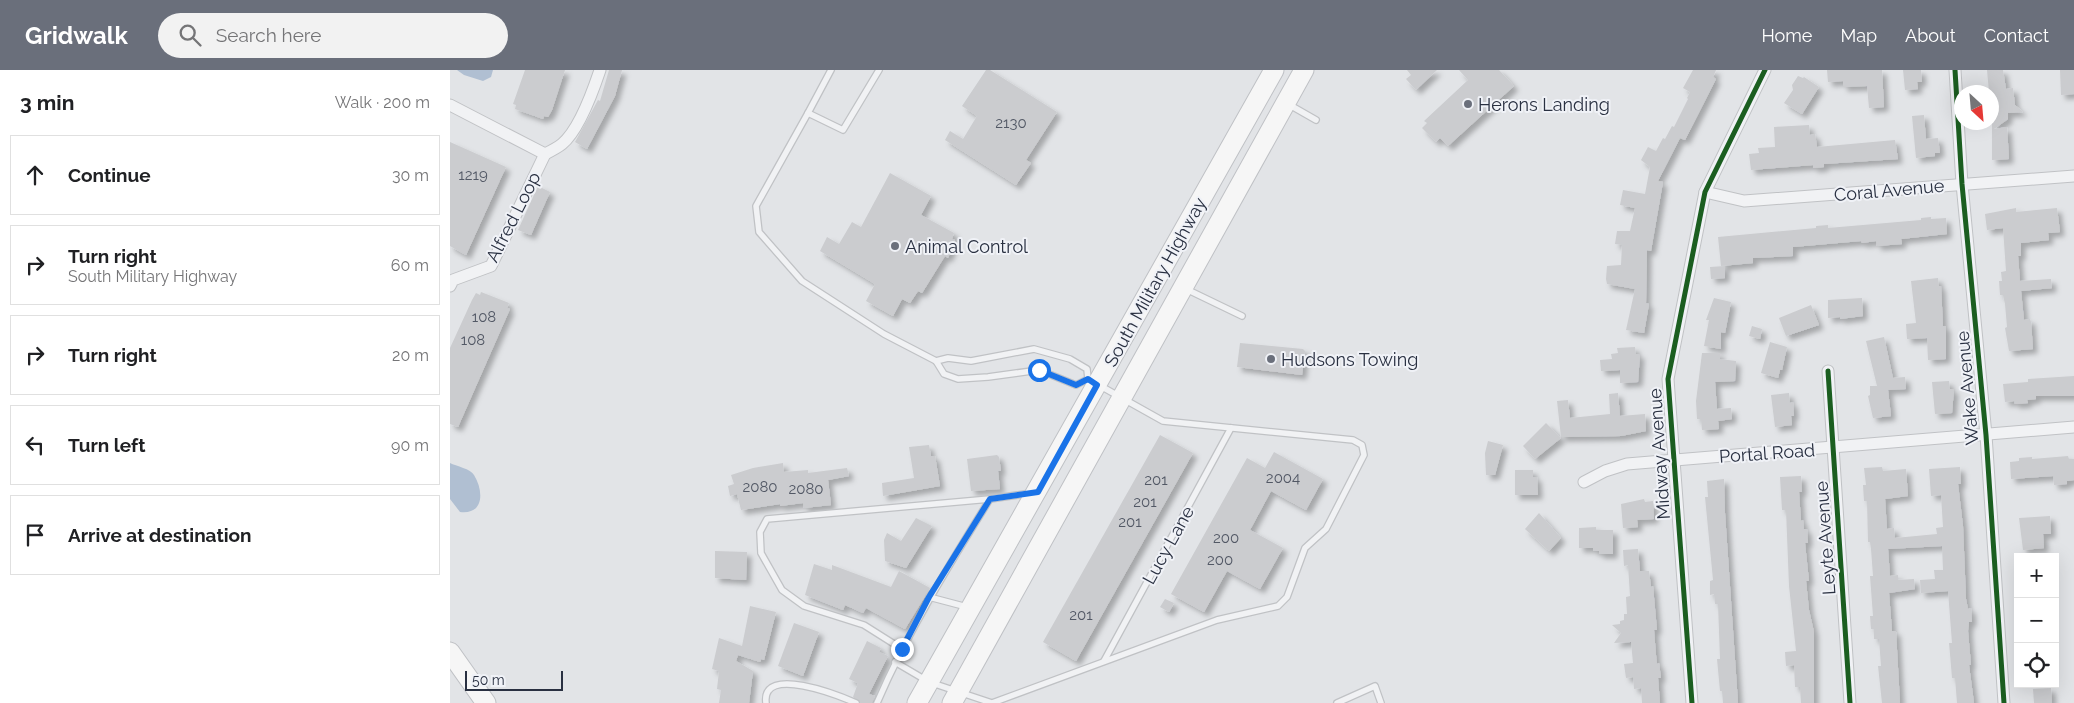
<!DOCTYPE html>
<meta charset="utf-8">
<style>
:root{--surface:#fff;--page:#f2f2f2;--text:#202124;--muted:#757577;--line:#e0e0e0;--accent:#6a6f7b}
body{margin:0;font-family:Raleway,sans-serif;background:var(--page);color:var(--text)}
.controls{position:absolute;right:15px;bottom:15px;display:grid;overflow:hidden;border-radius:0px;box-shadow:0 5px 20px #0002}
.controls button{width:45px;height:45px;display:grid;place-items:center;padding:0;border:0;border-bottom:1px solid var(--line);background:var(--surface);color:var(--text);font:25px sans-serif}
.compass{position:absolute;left:1504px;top:15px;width:45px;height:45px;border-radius:50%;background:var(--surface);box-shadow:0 5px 20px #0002;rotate:154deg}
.scale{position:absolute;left:15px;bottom:12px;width:98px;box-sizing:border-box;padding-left:5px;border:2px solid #293041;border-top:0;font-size:14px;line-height:18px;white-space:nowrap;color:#293041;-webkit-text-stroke:4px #f0f2f7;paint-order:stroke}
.stop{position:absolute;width:15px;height:15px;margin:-11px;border:4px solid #1a73e8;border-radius:50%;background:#fff}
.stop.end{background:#1a73e8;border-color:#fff;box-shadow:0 1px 5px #0008}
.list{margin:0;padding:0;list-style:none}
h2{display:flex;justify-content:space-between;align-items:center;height:65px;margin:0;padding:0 20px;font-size:21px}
h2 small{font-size:16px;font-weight:400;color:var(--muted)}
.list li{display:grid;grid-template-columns:32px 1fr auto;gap:15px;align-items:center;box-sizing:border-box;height:80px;margin:0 10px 10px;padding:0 10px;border:1px solid var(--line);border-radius:0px}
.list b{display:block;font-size:19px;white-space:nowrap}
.list p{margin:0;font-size:16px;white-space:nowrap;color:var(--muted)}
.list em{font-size:16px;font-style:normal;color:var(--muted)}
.icon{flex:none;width:28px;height:28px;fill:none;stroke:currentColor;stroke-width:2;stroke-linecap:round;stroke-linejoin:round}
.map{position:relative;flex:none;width:1624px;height:633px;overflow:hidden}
header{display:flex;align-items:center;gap:30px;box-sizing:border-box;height:70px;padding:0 25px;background:var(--accent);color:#fff}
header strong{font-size:24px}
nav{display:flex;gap:28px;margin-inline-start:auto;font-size:18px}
.search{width:350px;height:45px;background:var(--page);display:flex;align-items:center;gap:12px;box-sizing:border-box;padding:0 18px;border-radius:28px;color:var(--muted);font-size:19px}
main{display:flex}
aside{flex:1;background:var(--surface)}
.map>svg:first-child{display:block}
</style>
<header>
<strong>Gridwalk</strong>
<div class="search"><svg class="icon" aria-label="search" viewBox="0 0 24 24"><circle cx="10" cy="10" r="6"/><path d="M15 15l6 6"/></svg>Search here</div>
<nav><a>Home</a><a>Map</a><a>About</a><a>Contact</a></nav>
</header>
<main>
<aside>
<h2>3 min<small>Walk · 200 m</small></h2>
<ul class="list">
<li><svg class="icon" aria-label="ahead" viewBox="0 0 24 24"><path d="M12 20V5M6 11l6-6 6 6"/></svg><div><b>Continue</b></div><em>30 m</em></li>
<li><svg class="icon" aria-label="right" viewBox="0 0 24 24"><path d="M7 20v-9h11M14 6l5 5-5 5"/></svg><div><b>Turn right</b><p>South Military Highway</p></div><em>60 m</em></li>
<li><svg class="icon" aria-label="right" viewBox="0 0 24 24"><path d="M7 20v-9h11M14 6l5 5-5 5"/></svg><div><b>Turn right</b></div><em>20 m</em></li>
<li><svg class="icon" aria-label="left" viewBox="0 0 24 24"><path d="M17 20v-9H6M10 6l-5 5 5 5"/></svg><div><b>Turn left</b></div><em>90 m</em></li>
<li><svg class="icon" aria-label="arrive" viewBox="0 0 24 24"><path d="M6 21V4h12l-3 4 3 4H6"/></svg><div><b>Arrive at destination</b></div></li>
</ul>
</aside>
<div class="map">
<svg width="1624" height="633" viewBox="0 0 1624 633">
<defs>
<filter id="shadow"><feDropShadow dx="4.5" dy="4.5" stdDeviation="2.5" flood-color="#0004"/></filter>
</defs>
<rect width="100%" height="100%" fill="#e2e4e7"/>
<g fill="#b0bfd2">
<path d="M7 0H43L41 7 33 11 14 5Z"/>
<path d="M0 393C6 396 21 399 24 405 34 421 34 445 10 442L0 429Z"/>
</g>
<g fill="#cbcccf" filter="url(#shadow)">
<path d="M75 0H115L102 40 98 47 94 46 93 49 65 39 66 35 63 34Z"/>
<path d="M159 0H172L165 26 137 79 125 72 148 30 150 31Z"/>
<path d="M536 0H540L607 42 576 90 581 93 566 115 495 70 500 61 513 69 527 46 512 36Z"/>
<path d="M957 0H987L966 20 956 9 961 5Z"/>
<path d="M1009 0H1049L1064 16 998 76 990 68 986 72 972 58 977 53 974 51 1018 10Z"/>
<path d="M1243 0H1266L1263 7 1266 9 1235 70 1230 68 1208 111 1213 112 1201 181 1197 180 1196 233 1199 234 1194 263 1176 260 1185 219 1157 214 1156 209 1157 196 1171 195 1172 175 1165 174 1167 161H1180L1185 138 1170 135 1173 120 1195 124 1200 97 1191 90 1198 77 1206 81 1213 68 1215 69 1222 56 1224 57 1238 29 1237 28 1240 22 1233 18Z"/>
<path d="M1377 0H1432L1434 37 1419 38 1417 16 1393 17V11L1378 12Z"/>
<path d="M1453 0H1471L1472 12H1467L1468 19 1455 20Z"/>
<path d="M1537 0H1553L1556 19 1563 18 1565 35 1573 42 1558 43V49L1544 59 1557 57 1559 89 1542 90V22H1539Z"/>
<path d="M1610 0H1624V24L1611 25Z"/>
<path d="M1348 6 1353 8 1354 7 1369 17 1352 44 1334 33 1343 20 1342 15Z"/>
<path d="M1474 45 1476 69 1488 68 1490 83H1485V86L1466 88 1462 46Z"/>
<path d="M1359 55 1360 65 1365 64 1367 77 1445 70 1448 89 1374 94V97L1363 98V95L1301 100 1299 84 1309 83 1308 78 1325 77 1324 57Z"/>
<path d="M0 72 56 97 16 185 0 176Z"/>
<path d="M440 103 481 126 471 145 504 163 502 169 505 170 498 188 495 186 472 223 468 221 460 233 452 229 443 246 416 231 425 214 370 181 377 167 389 174 402 152 411 157Z"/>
<path d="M88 116 100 122 81 165 68 160Z"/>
<path d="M1566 138V142L1607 138 1610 162 1598 163 1599 170 1571 173V186H1568L1570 211 1601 209 1602 218 1571 221 1574 250 1580 249 1581 252 1583 279 1559 281 1555 258 1557 257 1555 234 1553 225H1550L1549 211H1552L1551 202 1556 201 1553 158 1537 160 1535 144Z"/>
<path d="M1481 147V149L1496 148 1497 164 1451 169 1452 174 1427 176 1426 171 1412 173 1411 171 1343 177V186L1303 188V193L1271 196 1268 167 1366 158V156L1378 155V158L1471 150V148Z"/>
<path d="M1275 196V208L1261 209 1260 197Z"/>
<path d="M1488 208 1489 216H1491L1493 256H1496V289L1478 290 1477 268 1457 269 1456 254 1466 253 1461 211Z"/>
<path d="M31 222 59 233 57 238 60 239 8 357 0 354V278L22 230 26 223 30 225Z"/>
<path d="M1264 228 1281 232 1275 263 1271 262V279L1254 276 1259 250H1256Z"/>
<path d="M1412 228 1413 246 1390 249V247L1378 248V230Z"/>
<path d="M1361 235 1369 255 1336 266 1329 248Z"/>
<path d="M1302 256 1312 259 1310 269 1299 266Z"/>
<path d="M1434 267 1443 308 1455 307 1456 319 1438 320 1441 346 1423 348 1418 326 1420 325V316H1427L1416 271Z"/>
<path d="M1320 272 1337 277 1332 300H1330L1328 308 1311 303Z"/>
<path d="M790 273 853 279 855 281 852 305 787 297Z"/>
<path d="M1185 277 1186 284H1190L1188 312 1170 313V300L1151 301 1150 290 1162 289 1161 284 1168 283 1167 278Z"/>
<path d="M1252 283H1270V289L1286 291 1285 311 1265 312 1267 339 1281 338 1282 349 1268 351 1269 359 1252 360 1251 349H1247L1246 331Z"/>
<path d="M1624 306V326H1586V329L1577 330 1578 333 1565 334 1564 331 1555 332 1553 314 1578 312V309Z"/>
<path d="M1499 311 1500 319H1504L1502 343 1485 344 1482 312Z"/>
<path d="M1168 323 1170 346 1195 344 1196 361 1171 366 1111 367 1107 331 1118 330 1120 348 1160 344 1159 324Z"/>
<path d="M1339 323 1340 333 1343 332 1344 346H1341L1342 355 1325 357 1321 325Z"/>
<path d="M1096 353 1111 368 1085 389 1073 376Z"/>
<path d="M710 365 743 383 626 591 593 572Z"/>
<path d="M1038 371 1053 375 1045 405H1036L1035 383Z"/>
<path d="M479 375 481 386H485L490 416 433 426 432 413 464 408 459 377Z"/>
<path d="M824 382 873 409 856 440 821 421 800 460 833 478 810 519 777 501 754 542 721 524 797 388 815 398Z"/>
<path d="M547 385 549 387 551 401H548L550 419 521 421 517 389Z"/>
<path d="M1618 386 1619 389H1624V410L1617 411V414L1604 415 1603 406 1561 409 1560 392 1569 391V388L1582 387V389Z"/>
<path d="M333 393 334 402 358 400V403L397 398 399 406 378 410 381 435 354 438 353 433 330 436V434L291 440 287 424 280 426 278 416 284 414 281 405 303 398Z"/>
<path d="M1432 397 1433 401 1456 399 1458 426 1435 429 1437 459 1444 458 1445 468 1487 464 1486 458 1493 457 1491 425 1481 426 1479 399 1510 397 1511 414H1508L1513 456 1516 529 1518 539 1521 538 1522 552H1519L1518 561 1521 595H1519L1524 633H1507L1505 608H1502L1500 584 1499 573H1502L1498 521 1471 523 1470 510 1485 509 1484 500H1493L1492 476 1438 479 1440 506 1448 505V510L1464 509 1465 519 1439 523 1442 561H1446L1450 633H1432L1428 596H1431L1429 569H1424V559H1421L1420 546H1423L1420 506H1423L1421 479 1420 472H1418L1417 431H1414L1413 415H1416L1414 398Z"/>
<path d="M1065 400H1083V407H1087L1088 425H1065Z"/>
<path d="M1351 406 1352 422H1349L1351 451 1353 450 1354 459H1357L1358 473H1355L1359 511H1356L1359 540 1364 562V633H1351L1350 617H1345L1344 595 1336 596 1335 582 1346 581 1339 516 1336 440H1332L1330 407Z"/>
<path d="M1274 409 1275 443 1288 633H1273L1272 621H1270L1267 589H1270L1268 534H1265L1264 524 1260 525V511L1263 510 1255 427H1258L1257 411Z"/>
<path d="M1194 429 1195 432 1203 431 1204 449 1187 450 1188 457 1173 458 1171 434Z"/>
<path d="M1089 443 1111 468 1099 481 1075 459Z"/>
<path d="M1600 446 1601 464H1593L1594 478 1573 480 1569 448Z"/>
<path d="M466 448 482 456 456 498 435 491 434 470 437 463 451 471Z"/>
<path d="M1146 457V460H1163V484H1149V481H1143V478H1129V458Z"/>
<path d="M1188 479 1190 501H1199L1201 517 1203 516 1207 560H1204L1206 585 1207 594 1209 593 1211 608H1208L1210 633H1192L1191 618 1184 619 1183 607 1176 608 1174 594 1183 593 1181 572 1164 573 1171 563 1162 555 1170 554V551L1174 550V544H1177L1176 527 1180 526 1178 495 1174 496 1173 480Z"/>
<path d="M265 481 297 482 296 510 265 508Z"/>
<path d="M364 494 382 500V495L441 517 449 501 480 518 455 559 416 538 413 543 395 535 393 540 355 525Z"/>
<path d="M715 529 724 533 719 542 710 537Z"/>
<path d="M300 536 326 542 314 590 311 589 310 592 288 585 286 591 303 601 299 633H269L271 620 267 619 269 601 262 599 269 568 292 576Z"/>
<path d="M344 553 369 562 353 606 328 596Z"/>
<path d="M417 571 431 578 429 582 438 586 419 624 425 626 422 633H411L403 627 408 613 399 609Z"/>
<path d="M1601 618 1602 633H1584L1583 619Z"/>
</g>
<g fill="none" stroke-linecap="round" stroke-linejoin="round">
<defs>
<g id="lane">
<path d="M429 0 393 60 358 43 306 136 309 162 352 211 434 264 486 291 494 304 508 309 538 307 589 300 626 315 638 309"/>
<path d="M838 34 866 50"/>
<path d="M358 43 381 0"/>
<path d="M736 219 792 246"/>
<path d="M486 291 498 288 521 291 584 279 620 289 637 299 638 309"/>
<path d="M479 527 517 537"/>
<path d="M452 579 414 555 354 536 332 520 311 483 310 462 317 449 540 429 581 423"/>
<path d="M654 591 781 358"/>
<path d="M445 592 479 612 542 633 767 550 828 536 837 527 855 478 876 459 914 385 912 375 903 370 713 351 638 309"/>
<path d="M316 633C311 594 390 626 406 633"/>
<path d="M427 633C458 561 499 495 540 429"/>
<path d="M887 633 925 616 931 633"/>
</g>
<g id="street">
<path d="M1505 0 1512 114 1536 365 1554 633"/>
<path d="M0 35 95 84C101 81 107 78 112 74 129 60 143 21 150 0"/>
<path d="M1255 122 1294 131 1624 106"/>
<path d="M0 216 3 210 41 196 95 84"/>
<path d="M1378 301 1400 633"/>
<path d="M1134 412 1155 401 1177 394 1624 357"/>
<path d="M1242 633 1218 309 1255 122 1315 0"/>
</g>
<g id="primary">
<path d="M0 582 36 633"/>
<path d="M467 633 824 0"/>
<path d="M502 633 854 0"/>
</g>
</defs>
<use href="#lane" stroke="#c0c2c5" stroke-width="8"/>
<use href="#street" stroke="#c0c2c5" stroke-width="13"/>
<use href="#primary" stroke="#bfc1c5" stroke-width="21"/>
<use href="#lane" stroke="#f1f2f4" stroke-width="5.5"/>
<use href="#street" stroke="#f1f2f4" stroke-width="11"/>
<use href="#primary" stroke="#f6f6f6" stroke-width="19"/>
<defs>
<g id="cycleway">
<path d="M1505 0 1512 114 1536 365 1554 633"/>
<path d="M1378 301 1400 633"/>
<path d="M1242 633 1218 309 1255 122 1315 0"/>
</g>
</defs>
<use href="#cycleway" stroke="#f0f2f7" stroke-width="8"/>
<use href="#cycleway" stroke="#1b5e20" stroke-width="5"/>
</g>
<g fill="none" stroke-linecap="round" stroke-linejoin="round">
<path stroke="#1a73e8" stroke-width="6" d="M452 579 479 527 540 429 588 422 647 315 638 309 626 315 589 300"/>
</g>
<g fill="#6a6f7b" stroke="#f0f2f7" stroke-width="2">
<circle cx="1018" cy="34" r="5"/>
<circle cx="445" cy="176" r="5"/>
<circle cx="821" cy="289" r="5"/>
</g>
<g text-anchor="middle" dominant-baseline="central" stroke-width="4" stroke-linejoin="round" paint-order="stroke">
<g font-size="15" fill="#525865">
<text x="561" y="53">2130</text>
<text x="23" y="105">1219</text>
<text x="34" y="247">108</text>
<text x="23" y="270">108</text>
<text x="833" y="408">2004</text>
<text x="706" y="410">201</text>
<text x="310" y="417">2080</text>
<text x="356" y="419">2080</text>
<text x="695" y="432">201</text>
<text x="680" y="452">201</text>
<text x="776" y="468">200</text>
<text x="770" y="490">200</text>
<text x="631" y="545">201</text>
</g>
<g font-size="18" fill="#293041" stroke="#f0f2f7" text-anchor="start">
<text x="1028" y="34">Herons Landing</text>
<text x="455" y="176">Animal Control</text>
<text x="831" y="289">Hudsons Towing</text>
</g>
<g font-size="18" fill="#293041" stroke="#f0f2f7">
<text transform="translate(1439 120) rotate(-5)">Coral Avenue</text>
<text transform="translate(63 147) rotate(-63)">Alfred Loop</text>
<text transform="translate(705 212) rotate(-61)">South Military Highway</text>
<text transform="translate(1517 318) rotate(-95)">Wake Avenue</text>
<text transform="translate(1317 383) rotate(-4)">Portal Road</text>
<text transform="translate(1209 384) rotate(-94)">Midway Avenue</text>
<text transform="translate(1375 468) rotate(-94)">Leyte Avenue</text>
<text transform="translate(718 475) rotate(-61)">Lucy Lane</text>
</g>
</g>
</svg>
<div class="controls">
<button>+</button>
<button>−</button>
<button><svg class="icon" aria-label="locate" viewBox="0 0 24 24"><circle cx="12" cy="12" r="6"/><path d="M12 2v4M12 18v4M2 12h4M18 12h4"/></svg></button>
</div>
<svg class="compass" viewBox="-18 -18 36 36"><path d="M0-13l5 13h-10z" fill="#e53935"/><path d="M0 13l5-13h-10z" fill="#757577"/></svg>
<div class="scale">50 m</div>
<div class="stop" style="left:589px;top:300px"></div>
<div class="stop end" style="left:452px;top:579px"></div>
</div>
</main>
